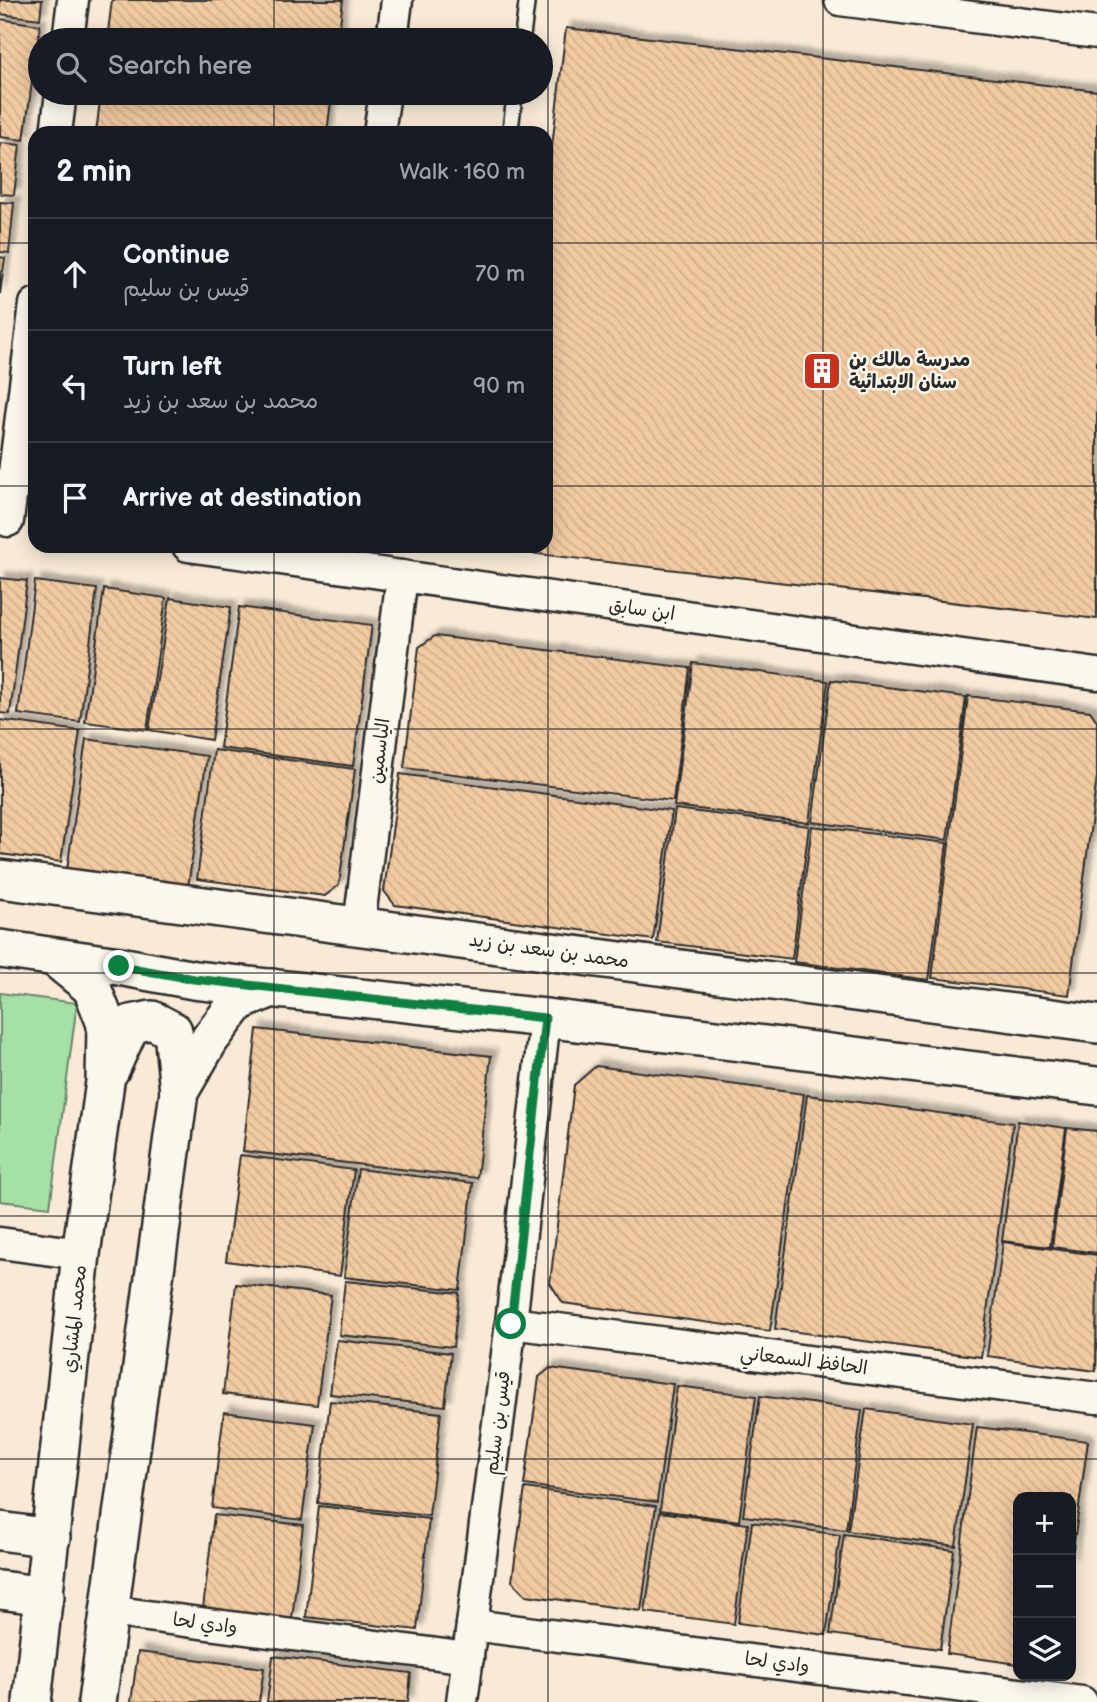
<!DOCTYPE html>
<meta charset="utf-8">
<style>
:root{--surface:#171b24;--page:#242831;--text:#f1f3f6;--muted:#9ea1a6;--line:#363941}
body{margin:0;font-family:"Balsamiq Sans","Playpen Sans Arabic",sans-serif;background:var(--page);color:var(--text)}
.controls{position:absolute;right:21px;bottom:21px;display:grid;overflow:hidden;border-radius:14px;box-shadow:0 4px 18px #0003}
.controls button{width:63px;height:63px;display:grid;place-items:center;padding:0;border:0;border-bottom:2px solid var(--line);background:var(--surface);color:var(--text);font:35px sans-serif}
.stop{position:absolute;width:21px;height:21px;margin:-16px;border:5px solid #0b8043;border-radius:50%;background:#fff}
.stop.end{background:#0b8043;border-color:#fff;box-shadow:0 2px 7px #0008}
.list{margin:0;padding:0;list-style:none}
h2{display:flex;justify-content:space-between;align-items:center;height:91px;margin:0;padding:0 28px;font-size:30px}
h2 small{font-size:23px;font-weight:400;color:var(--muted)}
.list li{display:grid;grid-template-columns:46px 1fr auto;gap:21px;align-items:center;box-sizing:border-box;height:112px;padding:0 28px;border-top:2px solid var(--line)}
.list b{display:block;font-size:26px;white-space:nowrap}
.list p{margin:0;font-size:23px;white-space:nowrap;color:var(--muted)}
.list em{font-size:23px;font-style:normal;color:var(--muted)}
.icon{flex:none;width:38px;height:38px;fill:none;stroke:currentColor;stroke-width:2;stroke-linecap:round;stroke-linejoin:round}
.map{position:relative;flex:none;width:1097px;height:1702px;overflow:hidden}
.search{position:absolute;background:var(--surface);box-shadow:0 4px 18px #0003;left:28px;top:28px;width:525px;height:77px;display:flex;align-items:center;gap:18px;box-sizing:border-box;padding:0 24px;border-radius:38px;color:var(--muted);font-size:26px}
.panel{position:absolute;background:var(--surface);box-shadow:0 4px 18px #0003;left:28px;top:126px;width:525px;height:427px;border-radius:21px}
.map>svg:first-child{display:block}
</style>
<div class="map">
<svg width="1097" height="1702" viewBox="0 0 1097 1702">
<defs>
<pattern id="building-back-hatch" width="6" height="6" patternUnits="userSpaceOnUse" patternTransform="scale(1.75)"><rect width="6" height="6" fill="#f1caa1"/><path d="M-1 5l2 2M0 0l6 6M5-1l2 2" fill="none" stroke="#cfae8b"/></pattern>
<filter id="shadow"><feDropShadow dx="6" dy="-6" stdDeviation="2" flood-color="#0004"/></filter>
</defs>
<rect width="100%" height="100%" fill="#f8ead6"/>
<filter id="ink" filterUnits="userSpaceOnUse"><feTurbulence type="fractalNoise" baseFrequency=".0143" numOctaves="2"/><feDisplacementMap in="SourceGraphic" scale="14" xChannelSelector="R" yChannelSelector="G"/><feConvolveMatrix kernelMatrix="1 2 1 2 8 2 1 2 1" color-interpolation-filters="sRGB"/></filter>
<g filter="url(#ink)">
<path fill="#a5e0a7" stroke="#688669" stroke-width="2" d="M0 993 77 1003 50 1207 0 1201Z"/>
<g fill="url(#building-back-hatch)" stroke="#2b2b2b" stroke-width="2" filter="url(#shadow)">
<path d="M0 0H42L40 19 0 14Z"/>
<path d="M112 0H343L338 40H107Z"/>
<path d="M0 19 40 25 24 140 0 137Z"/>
<path d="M566 28 1097 91V619L503 550 504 546H546V197Z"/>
<path d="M101 93H332L327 133H96Z"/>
<path d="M0 143 20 145 14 195 0 194Z"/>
<path d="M0 202 14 203 9 253 0 252Z"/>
<path d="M0 257 5 258 0 294Z"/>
<path d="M0 578 27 581 10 714 0 713Z"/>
<path d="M35 581 97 589 80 722 18 714Z"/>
<path d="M104 589 166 598 147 730 85 722Z"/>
<path d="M170 598 231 607 211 740 149 730Z"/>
<path d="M239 607 372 625 353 766 220 748Z"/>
<path d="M435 636 690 668 673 801 404 768 419 647Z"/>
<path d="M693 663 828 681 809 823 674 806Z"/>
<path d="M831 680 966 697 947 840 812 822Z"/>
<path d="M968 696 1090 711 1097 721V777L1069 995 932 978Z"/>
<path d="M0 720 80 731 61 862 0 854Z"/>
<path d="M86 739 207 756 188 887 67 870Z"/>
<path d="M214 750 355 769 339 885 325 896 197 879Z"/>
<path d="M400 774 672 811 653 940 395 905 384 891Z"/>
<path d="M675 809 809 826 792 959 657 942Z"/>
<path d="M812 826 947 843 929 980 794 962Z"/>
<path d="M257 1029 491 1056 477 1178 243 1151Z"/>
<path d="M596 1066 804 1094 770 1331 563 1303 550 1283 574 1085Z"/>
<path d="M807 1095 1013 1123 981 1357 775 1329Z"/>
<path d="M1018 1121 1066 1128 1050 1247 1002 1241Z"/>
<path d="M1067 1128 1097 1131V1253L1052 1247Z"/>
<path d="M240 1155 354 1170 340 1276 226 1261Z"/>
<path d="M358 1169 473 1183 460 1290 344 1277Z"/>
<path d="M1003 1242 1097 1255 1096 1371 987 1356Z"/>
<path d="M345 1281 459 1293 453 1347 339 1335Z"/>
<path d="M236 1284 331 1295 317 1405 223 1394Z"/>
<path d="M337 1340 451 1353 445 1406 330 1394Z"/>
<path d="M550 1368 673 1384 657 1502 524 1485 539 1377Z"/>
<path d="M677 1386 756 1396 739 1521 660 1510Z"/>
<path d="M760 1396 862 1410 846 1530 743 1516Z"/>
<path d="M330 1401 441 1413 429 1516 318 1503Z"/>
<path d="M866 1409 973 1424 956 1546 848 1531Z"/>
<path d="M224 1412 315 1424 302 1520 212 1508Z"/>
<path d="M977 1427 1088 1441 1071 1565V1497H1018V1664L947 1654Z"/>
<path d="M525 1488 656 1506 641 1611 526 1595 512 1581Z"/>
<path d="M319 1506 429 1519 417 1630 306 1617Z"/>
<path d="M660 1512 748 1524 734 1624 645 1612Z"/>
<path d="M214 1515 303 1525 292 1619 203 1609Z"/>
<path d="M752 1522 840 1535 826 1635 738 1623Z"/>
<path d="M844 1534 954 1550 940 1649 830 1634Z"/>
<path d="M138 1652 264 1668 259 1702H131Z"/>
<path d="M273 1656 411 1673 408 1702H267Z"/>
</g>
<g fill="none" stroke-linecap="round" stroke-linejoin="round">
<defs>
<g id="service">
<path d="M522 40 527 0"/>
<path d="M510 133 515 93"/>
</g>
<g id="minor">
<path d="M840 0 1097 33"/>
<path d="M68 40 73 0"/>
<path d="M392 40 397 0"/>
<path d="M56 133 61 93"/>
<path d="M379 133 385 93"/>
<path d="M8 521 35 304"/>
<path d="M188 546 1097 674"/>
<path d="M359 926 402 576"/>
<path d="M0 1243 81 1254"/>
<path d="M511 1323 1097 1398"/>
<path d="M109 1611 468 1658"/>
<path d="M472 1625 1082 1702"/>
<path d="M462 1702 511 1323 545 1018"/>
</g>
<g id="tertiary">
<path d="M0 879 1097 1024"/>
<path d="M0 949 119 966 194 980 545 1018 1097 1086"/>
<path d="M110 1070 131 1024 152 1020 173 1031 179 1092"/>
<path d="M0 1531 51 1538"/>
<path d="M0 1590 45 1596"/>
<path d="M32 1702 81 1254 105 1082 106 1024 92 988 54 957"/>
<path d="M97 1702 179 1092 210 1039 238 1002 272 988"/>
</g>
</defs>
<use href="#service" stroke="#2b2b2b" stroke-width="19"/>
<use href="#minor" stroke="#2b2b2b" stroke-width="35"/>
<use href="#tertiary" stroke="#2b2b2b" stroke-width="42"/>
<use href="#service" stroke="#fbf7ec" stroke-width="14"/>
<use href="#minor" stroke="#fbf7ec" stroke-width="30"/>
<use href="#tertiary" stroke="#fbf7ec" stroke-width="37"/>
</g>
</g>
<g fill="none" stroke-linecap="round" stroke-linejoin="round" filter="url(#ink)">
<path stroke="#0b8043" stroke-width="9" d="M119 966 194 979 545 1018 511 1324"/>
</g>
<path fill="none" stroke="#2b2b2b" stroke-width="2" stroke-opacity="0.55" d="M274 0V40M548 0V1702M823 0V1702M274 93V133M0 243H35M546 243H1097M0 486H35M546 486H1097M274 546V1702M0 729H1097M0 973H1097M0 1216H1097M0 1459H1097"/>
<defs>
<symbol id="building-square" viewBox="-11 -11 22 22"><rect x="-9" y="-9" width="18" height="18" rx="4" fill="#c8321e" stroke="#fbf7ec"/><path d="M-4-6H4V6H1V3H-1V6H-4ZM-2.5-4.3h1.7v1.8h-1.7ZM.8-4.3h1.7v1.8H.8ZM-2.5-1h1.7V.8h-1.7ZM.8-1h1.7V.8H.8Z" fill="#fff"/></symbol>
</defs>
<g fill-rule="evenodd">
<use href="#building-square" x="800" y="349" width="44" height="44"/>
</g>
<g text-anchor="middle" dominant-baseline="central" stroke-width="5" stroke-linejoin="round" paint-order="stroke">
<g font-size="19" font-weight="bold" fill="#2b2b2b" stroke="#fbf7ec" text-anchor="start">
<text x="849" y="360">مدرسة مالك بن<tspan x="849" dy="22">سنان الابتدائية</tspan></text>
</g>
<g font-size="19" fill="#2b2b2b" stroke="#fbf7ec">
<text transform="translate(642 610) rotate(8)">ابن سابق</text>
<text transform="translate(380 751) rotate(-83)">الياسمين</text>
<text transform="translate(549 951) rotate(8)">محمد بن سعد بن زيد</text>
<text transform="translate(75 1319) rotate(-84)">محمد المشاري</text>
<text transform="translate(804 1361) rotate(7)">الحافظ السمعاني</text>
<text transform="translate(498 1423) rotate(-83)">قيس بن سليم</text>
<text transform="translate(205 1624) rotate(7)">وادي لحا</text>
<text transform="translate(777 1663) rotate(7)">وادي لحا</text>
</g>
</g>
</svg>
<div class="controls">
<button>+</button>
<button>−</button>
<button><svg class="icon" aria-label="layers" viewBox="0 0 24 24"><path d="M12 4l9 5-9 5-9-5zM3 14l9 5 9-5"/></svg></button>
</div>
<div class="stop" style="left:511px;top:1324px"></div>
<div class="stop end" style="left:119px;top:966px"></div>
<div class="search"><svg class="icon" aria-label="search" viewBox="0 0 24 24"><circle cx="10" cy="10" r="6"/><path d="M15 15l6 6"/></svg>Search here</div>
<section class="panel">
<h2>2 min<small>Walk · 160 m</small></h2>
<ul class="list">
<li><svg class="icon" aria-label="ahead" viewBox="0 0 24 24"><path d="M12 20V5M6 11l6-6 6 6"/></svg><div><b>Continue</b><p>قيس بن سليم</p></div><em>70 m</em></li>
<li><svg class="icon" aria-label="left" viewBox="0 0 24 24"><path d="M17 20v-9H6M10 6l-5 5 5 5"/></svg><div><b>Turn left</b><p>محمد بن سعد بن زيد</p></div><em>90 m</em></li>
<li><svg class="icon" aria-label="arrive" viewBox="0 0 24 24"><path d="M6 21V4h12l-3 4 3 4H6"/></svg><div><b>Arrive at destination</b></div></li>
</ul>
</section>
</div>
